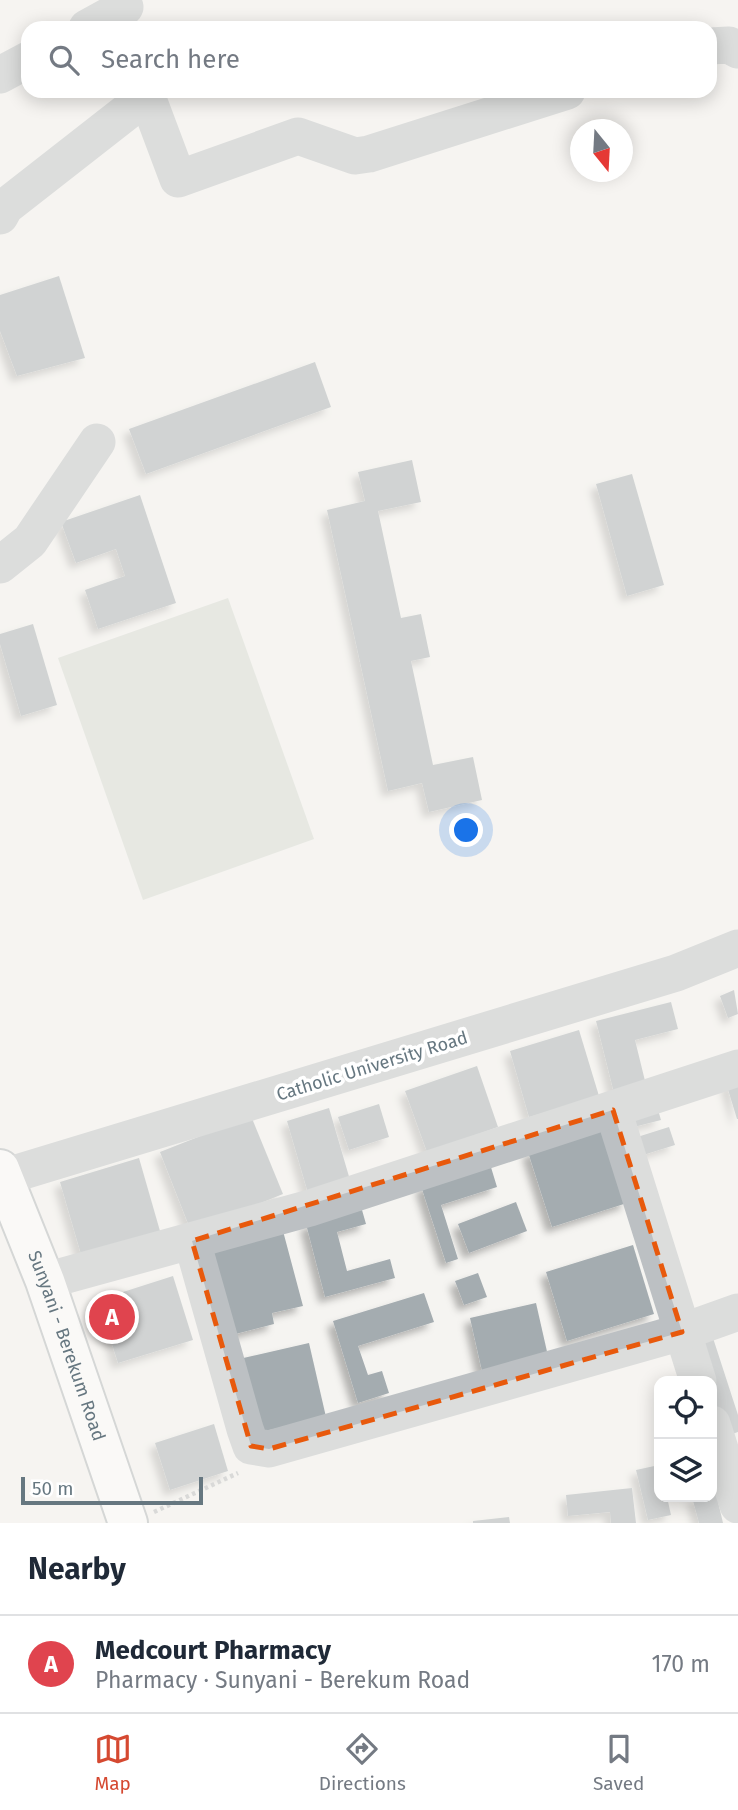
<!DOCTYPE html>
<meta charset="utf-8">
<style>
:root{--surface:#fff;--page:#f2f2f3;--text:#1f2937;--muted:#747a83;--line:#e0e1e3;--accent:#d54931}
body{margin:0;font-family:"Fira Sans",sans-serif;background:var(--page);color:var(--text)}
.controls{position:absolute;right:21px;bottom:21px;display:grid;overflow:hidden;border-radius:14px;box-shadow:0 4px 18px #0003}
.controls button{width:63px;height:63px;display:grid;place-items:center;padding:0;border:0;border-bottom:2px solid var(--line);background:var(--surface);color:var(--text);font:35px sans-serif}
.compass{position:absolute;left:570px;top:119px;width:63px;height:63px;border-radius:50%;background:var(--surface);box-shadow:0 4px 18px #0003;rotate:162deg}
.scale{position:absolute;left:21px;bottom:18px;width:182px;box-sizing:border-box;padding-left:7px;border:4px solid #667780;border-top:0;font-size:19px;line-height:24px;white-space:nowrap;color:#667780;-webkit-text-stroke:5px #fff;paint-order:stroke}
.you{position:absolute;left:467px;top:831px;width:24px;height:24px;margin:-18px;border:5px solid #fff;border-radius:50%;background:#1a73e8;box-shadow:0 0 0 10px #1a73e833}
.badge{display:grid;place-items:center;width:46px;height:46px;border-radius:50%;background:var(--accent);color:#fff;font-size:23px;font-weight:700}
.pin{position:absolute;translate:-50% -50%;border:4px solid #fff;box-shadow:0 2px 7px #0006}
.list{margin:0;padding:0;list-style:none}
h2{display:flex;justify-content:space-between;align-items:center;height:91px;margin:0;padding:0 28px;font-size:30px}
h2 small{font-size:23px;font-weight:400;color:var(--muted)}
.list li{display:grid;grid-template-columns:46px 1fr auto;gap:21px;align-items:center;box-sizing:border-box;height:98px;padding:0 28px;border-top:2px solid var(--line)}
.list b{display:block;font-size:26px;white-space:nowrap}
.list p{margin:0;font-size:23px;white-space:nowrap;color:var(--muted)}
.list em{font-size:23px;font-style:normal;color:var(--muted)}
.icon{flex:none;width:38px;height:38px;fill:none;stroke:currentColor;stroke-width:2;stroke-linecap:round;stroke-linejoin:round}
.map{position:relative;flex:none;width:738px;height:1523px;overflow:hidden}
.search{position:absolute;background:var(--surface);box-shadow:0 4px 18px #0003;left:21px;right:21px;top:21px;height:77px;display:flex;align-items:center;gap:18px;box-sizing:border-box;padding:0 24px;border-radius:21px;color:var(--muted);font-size:26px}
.sheet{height:189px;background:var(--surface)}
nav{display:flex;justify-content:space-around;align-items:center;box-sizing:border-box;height:98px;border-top:2px solid var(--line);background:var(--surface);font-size:19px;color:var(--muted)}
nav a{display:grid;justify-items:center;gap:4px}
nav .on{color:var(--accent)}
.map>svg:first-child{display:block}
</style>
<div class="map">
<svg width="738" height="1523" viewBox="0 0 738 1523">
<defs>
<filter id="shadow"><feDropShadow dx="-6" dy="6" stdDeviation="3.5" flood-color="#0004"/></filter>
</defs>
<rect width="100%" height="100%" fill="#f5f4f1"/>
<path fill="#d4d9d1" d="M228 598 314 839 143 900 58 658Z"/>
<g fill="#a4acb0" filter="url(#shadow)">
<path d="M59 276 85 358 17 376 0 331V295Z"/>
<path d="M315 362 331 407 146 474 129 429Z"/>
<path d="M412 460 421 502 378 511 401 618 421 614 430 657 411 661 433 765 473 757 482 800 429 812 422 783 388 791 327 510 365 501 358 472Z"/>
<path d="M632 474 664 585 627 596 596 484Z"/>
<path d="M140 495 176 603 98 629 85 590 125 576 116 549 76 563 61 522Z"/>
<path d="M33 624 57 705 21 716 0 644V634Z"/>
<path d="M734 990 738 1014 728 1018 720 996Z"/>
<path d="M671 1002 678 1029 635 1040 646 1085 614 1093 596 1021Z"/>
<path d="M579 1030 599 1096 529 1117 510 1051Z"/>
<path d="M477 1066 498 1127 427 1152 405 1091Z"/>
<path d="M738 1079V1119H737L726 1083Z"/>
<path d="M379 1104 389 1137 349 1150 338 1117Z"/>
<path d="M329 1108 350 1180 308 1193 287 1121Z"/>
<path d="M658 1110 661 1120 630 1128 627 1119Z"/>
<path d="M251 1116 283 1194 191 1231 160 1152Z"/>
<path d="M669 1127 675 1145 640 1156 634 1138Z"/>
<path d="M602 1128 627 1203 552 1227 528 1152Z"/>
<path d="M139 1158 162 1238 83 1261 60 1182Z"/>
<path d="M490 1164 497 1187 441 1205 458 1259 446 1263 421 1186Z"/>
<path d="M516 1202 527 1231 469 1253 458 1224Z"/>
<path d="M362 1210 366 1224 337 1232 347 1271 390 1259 395 1278 325 1297 306 1224Z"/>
<path d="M283 1231 303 1306 272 1313 274 1324 224 1337 201 1253Z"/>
<path d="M633 1245 654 1314 567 1341 546 1272Z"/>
<path d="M478 1273 487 1297 464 1305 455 1281Z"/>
<path d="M173 1276 193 1340 118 1363 98 1300Z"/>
<path d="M424 1293 434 1322 358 1346 368 1375 382 1371 389 1393 358 1403 333 1321Z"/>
<path d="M536 1303 548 1356 482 1371 470 1318Z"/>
<path d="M713 1338 738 1415V1432L720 1438 712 1411V1381L690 1345Z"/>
<path d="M309 1343 326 1417 256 1433 239 1359Z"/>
<path d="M214 1424 228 1471 170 1490 155 1443Z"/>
<path d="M659 1465V1497H667L671 1515 648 1520 636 1470Z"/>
<path d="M713 1480 723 1523H699L692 1497H712Z"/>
<path d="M632 1488 636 1523H611L610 1512 568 1516 566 1495Z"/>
<path d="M509 1517 510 1523H473V1521Z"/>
</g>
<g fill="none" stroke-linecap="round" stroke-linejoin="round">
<defs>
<g id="major">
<path id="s1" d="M0 1169 45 1281 128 1523"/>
</g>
</defs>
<use href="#major" stroke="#adb3b6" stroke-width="42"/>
<path stroke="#b6b9bb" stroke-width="4.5" stroke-dasharray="3.5 3.5" stroke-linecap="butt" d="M154 1512 238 1473"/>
<g stroke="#bcc0c3" stroke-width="37">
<path d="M87 28 125 7"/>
<path d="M710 46 729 45 738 50"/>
<path d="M0 75 28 60"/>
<path d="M145 91 178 179 298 136 355 156 369 154 567 91"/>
<path d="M0 216 5 207 147 96"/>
<path d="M0 565 30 541 97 442"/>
<path d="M613 1110 698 1381"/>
<path d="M0 1178 676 973 738 948"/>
<path d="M192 1241 245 1429 251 1446 269 1449 682 1332 738 1312"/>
<path d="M45 1281 310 1208 738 1068"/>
<path d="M712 1424 738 1505"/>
</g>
<use href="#major" stroke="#fff" stroke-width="38"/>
</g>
<path d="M0 0H738V1523H0ZM613 1110 682 1332 269 1449 251 1446 192 1241Z" fill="#f5f4f1" fill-opacity=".55" fill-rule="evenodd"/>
<path fill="none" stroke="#e8590c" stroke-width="5" stroke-dasharray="14 9" stroke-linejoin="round" d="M613 1110 682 1332 269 1449 251 1446 192 1241Z"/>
<g text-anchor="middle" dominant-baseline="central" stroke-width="7" stroke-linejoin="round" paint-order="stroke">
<g font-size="18" fill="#667780" stroke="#fff">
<text transform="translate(372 1066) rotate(-17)">Catholic University Road</text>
<text stroke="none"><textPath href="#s1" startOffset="189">Sunyani - Berekum Road</textPath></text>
</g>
</g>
</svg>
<div class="controls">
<button><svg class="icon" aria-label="locate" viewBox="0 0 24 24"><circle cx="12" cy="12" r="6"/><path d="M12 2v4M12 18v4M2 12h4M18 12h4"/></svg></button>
<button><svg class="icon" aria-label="layers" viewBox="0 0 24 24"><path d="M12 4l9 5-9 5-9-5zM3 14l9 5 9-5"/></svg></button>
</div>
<svg class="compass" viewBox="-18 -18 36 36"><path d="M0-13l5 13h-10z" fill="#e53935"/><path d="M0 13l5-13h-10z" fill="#747a83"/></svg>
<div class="scale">50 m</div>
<div class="you"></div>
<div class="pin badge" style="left:112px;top:1317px;background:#e0444e">A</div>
<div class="search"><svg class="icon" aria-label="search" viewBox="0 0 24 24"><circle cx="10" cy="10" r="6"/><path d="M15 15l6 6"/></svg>Search here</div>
</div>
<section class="sheet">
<h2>Nearby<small></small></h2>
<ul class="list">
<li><span class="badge" style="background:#e0444e">A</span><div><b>Medcourt Pharmacy</b><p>Pharmacy · Sunyani - Berekum Road</p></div><em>170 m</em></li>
</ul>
</section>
<nav>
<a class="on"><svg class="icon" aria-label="map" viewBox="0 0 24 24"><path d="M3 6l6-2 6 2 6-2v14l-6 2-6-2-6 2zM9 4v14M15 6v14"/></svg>Map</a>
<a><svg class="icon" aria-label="directions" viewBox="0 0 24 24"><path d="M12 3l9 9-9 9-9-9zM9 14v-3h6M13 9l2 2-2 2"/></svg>Directions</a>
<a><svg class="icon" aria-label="saved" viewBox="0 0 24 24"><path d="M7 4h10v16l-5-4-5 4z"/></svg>Saved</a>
</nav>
